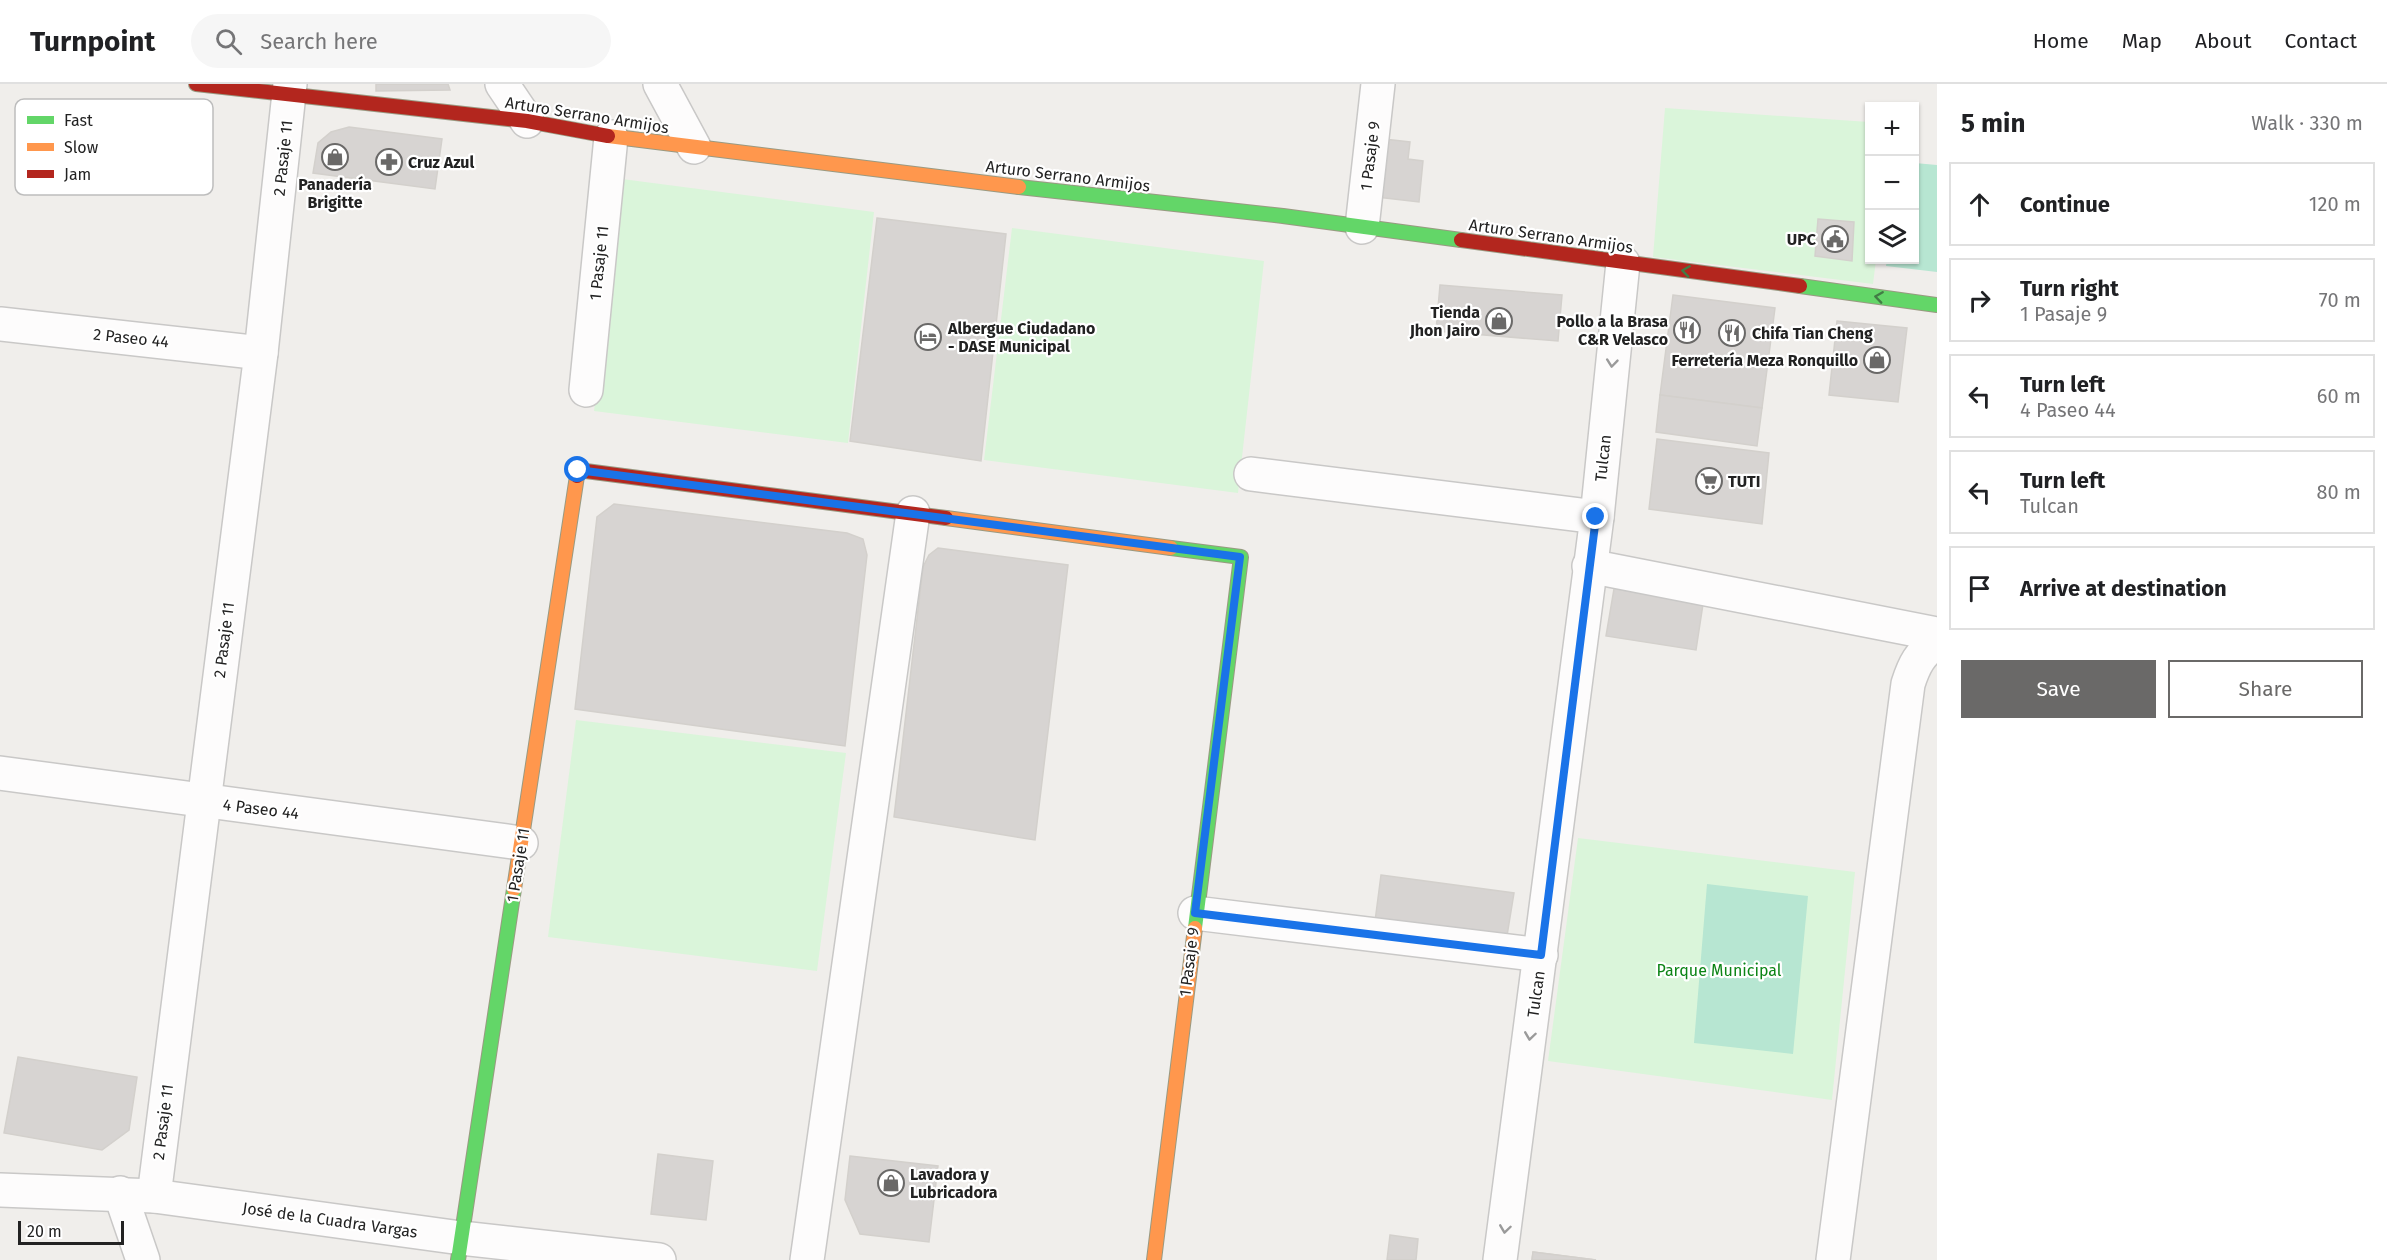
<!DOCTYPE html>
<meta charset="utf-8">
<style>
:root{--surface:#fff;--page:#f6f6f6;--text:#202124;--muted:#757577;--line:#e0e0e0;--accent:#6a6968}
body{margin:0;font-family:"Fira Sans",sans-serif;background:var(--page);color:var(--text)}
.controls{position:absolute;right:18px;top:18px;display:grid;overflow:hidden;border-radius:0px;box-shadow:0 2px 4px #0004}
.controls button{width:54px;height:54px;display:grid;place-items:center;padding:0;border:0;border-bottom:2px solid var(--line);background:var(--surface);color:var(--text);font:30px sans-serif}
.scale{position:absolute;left:18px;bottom:15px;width:106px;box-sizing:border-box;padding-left:6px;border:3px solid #222;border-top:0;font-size:16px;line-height:21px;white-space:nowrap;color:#222;-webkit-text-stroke:4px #fff;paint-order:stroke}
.stop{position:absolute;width:18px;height:18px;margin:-14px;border:4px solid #1a73e8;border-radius:50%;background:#fff}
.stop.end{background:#1a73e8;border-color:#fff;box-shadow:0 2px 6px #0008}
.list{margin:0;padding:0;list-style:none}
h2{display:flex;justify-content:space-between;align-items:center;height:78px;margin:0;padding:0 24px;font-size:26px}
h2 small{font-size:20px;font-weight:400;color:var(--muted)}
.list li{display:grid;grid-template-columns:39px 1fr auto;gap:18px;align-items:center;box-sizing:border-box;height:84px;margin:0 12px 12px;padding:0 12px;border:2px solid var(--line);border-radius:0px}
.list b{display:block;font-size:22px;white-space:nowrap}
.list p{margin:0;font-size:20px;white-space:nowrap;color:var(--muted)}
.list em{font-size:20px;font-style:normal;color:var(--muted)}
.actions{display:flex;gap:12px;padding:18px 24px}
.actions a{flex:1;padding:14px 0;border:2px solid var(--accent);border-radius:0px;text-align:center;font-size:21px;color:var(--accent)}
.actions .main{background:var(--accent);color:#fff}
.icon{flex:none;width:33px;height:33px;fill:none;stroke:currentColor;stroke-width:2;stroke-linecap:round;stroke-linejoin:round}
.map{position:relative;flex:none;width:1937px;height:1176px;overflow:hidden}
header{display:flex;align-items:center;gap:36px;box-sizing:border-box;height:84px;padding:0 30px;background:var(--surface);border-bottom:2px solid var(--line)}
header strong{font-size:28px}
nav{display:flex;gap:33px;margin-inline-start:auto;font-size:21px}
.search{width:420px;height:54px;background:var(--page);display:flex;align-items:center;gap:15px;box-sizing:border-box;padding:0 21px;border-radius:33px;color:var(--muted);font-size:22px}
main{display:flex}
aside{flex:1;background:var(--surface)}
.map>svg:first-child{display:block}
</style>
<header>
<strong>Turnpoint</strong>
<div class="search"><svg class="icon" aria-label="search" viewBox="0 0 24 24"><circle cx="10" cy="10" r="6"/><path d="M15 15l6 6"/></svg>Search here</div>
<nav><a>Home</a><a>Map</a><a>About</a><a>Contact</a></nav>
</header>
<main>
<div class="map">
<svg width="1937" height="1176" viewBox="0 0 1937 1176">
<rect width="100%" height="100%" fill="#f0eeeb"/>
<g fill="#daf5da">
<path d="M1665 24 1869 38 1870 176H1876L1873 200 1653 173Z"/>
<path d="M622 95 874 128 848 359 594 327Z"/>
<path d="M1012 144 1264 177 1238 409 984 376Z"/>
<path d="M576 636 846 669 817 887 548 853Z"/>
<path d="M1578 754 1855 788 1832 1016 1548 977Z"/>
</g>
<g fill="#b7e6d2">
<path d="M1915 79 1937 81V188L1886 182 1887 176H1914Z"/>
<path d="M1707 800 1808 812 1793 970 1694 959Z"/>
</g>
<g fill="#d7d4d2" stroke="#d3d0cc" stroke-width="1.5">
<path d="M376 0H448L450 6 376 7Z"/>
<path d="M349 43 442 55 435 105 313 89 318 59 331 48Z"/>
<path d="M1384 55 1410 58 1408 75 1423 77 1419 118 1377 113Z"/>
<path d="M877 134 1006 150 981 377 850 357Z"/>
<path d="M1818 135 1854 138 1852 177 1815 172Z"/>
<path d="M1440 201 1562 211 1558 257 1436 247Z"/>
<path d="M1673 211 1775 224 1762 324 1660 311Z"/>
<path d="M1837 237 1907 244 1898 318 1829 311Z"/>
<path d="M1660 311 1762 324 1757 362 1656 348Z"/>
<path d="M1657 355 1769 369 1762 440 1649 425Z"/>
<path d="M614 420 847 449 863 455 867 471 845 662 575 625 597 433Z"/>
<path d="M938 464 1068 481 1035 756 894 733 923 483 929 471Z"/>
<path d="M1616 493 1705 507 1696 566 1606 552Z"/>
<path d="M1381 791 1514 809 1505 864 1374 845Z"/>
<path d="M18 973 137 993 129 1046 102 1066 4 1049Z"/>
<path d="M658 1070 713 1077 706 1136 651 1130Z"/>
<path d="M850 1072 938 1082 929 1158 860 1150 845 1116Z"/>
<path d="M1390 1151 1418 1155 1416 1176H1387Z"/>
<path d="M1533 1168 1596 1176H1532Z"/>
<path d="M1533 1168 1596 1176H1532Z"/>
</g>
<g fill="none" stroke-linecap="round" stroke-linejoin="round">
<defs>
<g id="street">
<path d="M502 0 527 37"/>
<path d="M660 0 694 63"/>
<path d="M1362 143 1378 0"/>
<path d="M0 240 261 269"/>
<path d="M586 306 611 53"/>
<path d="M1251 390 1597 433"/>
<path d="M1589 482 1937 550"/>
<path d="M0 689 521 759"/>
<path d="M1195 829 1541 871"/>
<path d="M0 1106 154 1112 461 1154 659 1176"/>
<path d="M120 1109 143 1176"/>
<path d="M154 1112 261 269 290 0"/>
<path d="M807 1176 913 429"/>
<path d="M1500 1176 1597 433 1623 179"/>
<path d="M1833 1176 1908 600C1914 581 1920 569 1937 558"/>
</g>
<g id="fast">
<path d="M1019 103 1283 132 1461 156"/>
<path d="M1800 202 1937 221"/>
<path d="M1171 464 1241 473 1195 844"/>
<path d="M458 1176 514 805"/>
</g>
<g id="slow">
<path d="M608 52 1019 103"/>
<path d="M946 434 1171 464"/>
<path d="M514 805 577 392"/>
<path d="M1154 1176 1195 844"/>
</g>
<g id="jam">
<path d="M196 0 527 37 608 52"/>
<path d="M1461 156 1800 202"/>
<path d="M577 392 578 386 946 434"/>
</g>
</defs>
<use href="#street" stroke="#c9c8c7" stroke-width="36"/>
<use href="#fast" stroke="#999a82" stroke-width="16"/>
<use href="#slow" stroke="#999a82" stroke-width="16"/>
<use href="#jam" stroke="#999a82" stroke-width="16"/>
<use href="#street" stroke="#fdfcfc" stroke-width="33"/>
<use href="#fast" stroke="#63d668" stroke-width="14"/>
<use href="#slow" stroke="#ff974d" stroke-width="14"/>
<use href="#jam" stroke="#b3261e" stroke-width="14"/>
</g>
<defs><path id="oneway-chevron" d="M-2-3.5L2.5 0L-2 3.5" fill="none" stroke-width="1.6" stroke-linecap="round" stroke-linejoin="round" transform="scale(1.5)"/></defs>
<g stroke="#427c45">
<use href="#oneway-chevron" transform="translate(1686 187) rotate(-172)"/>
<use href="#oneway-chevron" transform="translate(1879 213) rotate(-172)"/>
</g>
<g stroke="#9a9a9a">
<use href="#oneway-chevron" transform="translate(1612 279) rotate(96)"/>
<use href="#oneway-chevron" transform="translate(1530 952) rotate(98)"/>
<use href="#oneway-chevron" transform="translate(1505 1145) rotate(98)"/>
</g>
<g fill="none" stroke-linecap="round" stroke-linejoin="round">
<path stroke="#1a73e8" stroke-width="8" d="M578 386 1240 473 1195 829 1541 871 1596 433"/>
</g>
<defs>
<symbol id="shop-ring" viewBox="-11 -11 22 22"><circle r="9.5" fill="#fff" stroke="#6a6968" stroke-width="1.5"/><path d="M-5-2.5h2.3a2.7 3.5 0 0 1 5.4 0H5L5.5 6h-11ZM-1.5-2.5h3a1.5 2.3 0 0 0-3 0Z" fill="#6a6968"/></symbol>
<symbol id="pharmacy-ring" viewBox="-11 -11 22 22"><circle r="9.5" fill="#fff" stroke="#6a6968" stroke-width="1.5"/><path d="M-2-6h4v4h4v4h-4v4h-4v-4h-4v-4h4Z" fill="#6a6968"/></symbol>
<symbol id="civic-ring" viewBox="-11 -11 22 22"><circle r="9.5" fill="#fff" stroke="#6a6968" stroke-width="1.5"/><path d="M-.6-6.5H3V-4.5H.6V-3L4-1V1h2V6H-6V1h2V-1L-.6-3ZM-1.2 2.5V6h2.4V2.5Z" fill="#6a6968"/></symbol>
<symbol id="restaurant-ring" viewBox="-11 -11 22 22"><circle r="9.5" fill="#fff" stroke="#6a6968" stroke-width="1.5"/><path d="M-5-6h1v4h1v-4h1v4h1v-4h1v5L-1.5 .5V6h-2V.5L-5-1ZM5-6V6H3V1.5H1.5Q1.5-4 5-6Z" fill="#6a6968"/></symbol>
<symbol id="hotel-ring" viewBox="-11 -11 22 22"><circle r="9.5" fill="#fff" stroke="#6a6968" stroke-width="1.5"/><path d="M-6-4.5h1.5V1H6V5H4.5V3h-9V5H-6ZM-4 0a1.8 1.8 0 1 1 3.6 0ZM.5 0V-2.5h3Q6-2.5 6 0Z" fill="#6a6968"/></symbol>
<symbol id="supermarket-ring" viewBox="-11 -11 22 22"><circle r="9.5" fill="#fff" stroke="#6a6968" stroke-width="1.5"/><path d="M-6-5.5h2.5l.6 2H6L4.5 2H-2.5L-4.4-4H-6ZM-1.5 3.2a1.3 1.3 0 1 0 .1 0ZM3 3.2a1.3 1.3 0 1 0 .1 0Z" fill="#6a6968"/></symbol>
</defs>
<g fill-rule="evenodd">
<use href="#shop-ring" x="320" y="58" width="30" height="30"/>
<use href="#pharmacy-ring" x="374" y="63" width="30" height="30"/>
<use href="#civic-ring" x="1820" y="140" width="30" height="30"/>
<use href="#shop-ring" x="1484" y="222" width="30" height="30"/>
<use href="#restaurant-ring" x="1672" y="231" width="30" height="30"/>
<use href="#restaurant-ring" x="1717" y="234" width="30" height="30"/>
<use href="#hotel-ring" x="913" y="238" width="30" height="30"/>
<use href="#shop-ring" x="1862" y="261" width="30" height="30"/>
<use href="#supermarket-ring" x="1694" y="382" width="30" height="30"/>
<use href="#shop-ring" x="876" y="1084" width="30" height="30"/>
</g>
<g text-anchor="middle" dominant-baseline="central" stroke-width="4.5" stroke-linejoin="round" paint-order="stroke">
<g font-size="16" fill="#222" stroke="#fff">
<text transform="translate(587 31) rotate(9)">Arturo Serrano Armijos</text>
<text transform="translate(1370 72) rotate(-83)">1 Pasaje 9</text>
<text transform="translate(283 74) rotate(-84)">2 Pasaje 11</text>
<text transform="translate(1068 92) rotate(7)">Arturo Serrano Armijos</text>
<text transform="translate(1551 152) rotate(8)">Arturo Serrano Armijos</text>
<text transform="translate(599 179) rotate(-84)">1 Pasaje 11</text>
<text transform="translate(131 254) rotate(6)">2 Paseo 44</text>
<text transform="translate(1603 374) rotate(-84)">Tulcan</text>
<text transform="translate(224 556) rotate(-83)">2 Pasaje 11</text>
<text transform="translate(261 725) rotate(7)">4 Paseo 44</text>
<text transform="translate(518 781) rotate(-81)">1 Pasaje 11</text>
<text transform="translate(1189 878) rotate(-83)">1 Pasaje 9</text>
<text transform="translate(1536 910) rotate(-82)">Tulcan</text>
<text transform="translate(163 1038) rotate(-83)">2 Pasaje 11</text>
<text transform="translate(330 1136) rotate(8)">José de la Cuadra Vargas</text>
</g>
<g font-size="16" font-weight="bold" fill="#222" stroke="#fff" text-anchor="start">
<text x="408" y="78">Cruz Azul</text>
<text x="335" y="100" text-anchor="middle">Panadería<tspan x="335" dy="18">Brigitte</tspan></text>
<text x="1816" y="155" text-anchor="end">UPC</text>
<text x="1480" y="228" text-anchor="end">Tienda<tspan x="1480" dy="18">Jhon Jairo</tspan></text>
<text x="1668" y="237" text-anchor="end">Pollo a la Brasa<tspan x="1668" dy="18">C&amp;R Velasco</tspan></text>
<text x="948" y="244">Albergue Ciudadano<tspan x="948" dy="18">- DASE Municipal</tspan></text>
<text x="1752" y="249">Chifa Tian Cheng</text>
<text x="1858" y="276" text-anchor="end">Ferretería Meza Ronquillo</text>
<text x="1728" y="397">TUTI</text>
<text x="910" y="1090">Lavadora y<tspan x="910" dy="18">Lubricadora</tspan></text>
</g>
<g font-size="16" fill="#0c8416" stroke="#fff">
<text x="1719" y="886">Parque Municipal</text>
</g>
</g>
<rect x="15" y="15" width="198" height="96" rx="9" fill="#fff" stroke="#bdbdbd" stroke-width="1.5"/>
<rect x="27" y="32" width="27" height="8" fill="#63d668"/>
<rect x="27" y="59" width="27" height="8" fill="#ff974d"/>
<rect x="27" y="86" width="27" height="8" fill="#b3261e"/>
<g font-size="16" fill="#222">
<text x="64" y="42">Fast</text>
<text x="64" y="69">Slow</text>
<text x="64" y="96">Jam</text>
</g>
</svg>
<div class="controls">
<button>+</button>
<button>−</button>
<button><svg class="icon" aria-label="layers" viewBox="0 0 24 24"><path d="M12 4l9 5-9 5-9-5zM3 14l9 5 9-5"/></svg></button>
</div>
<div class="scale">20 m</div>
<div class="stop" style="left:578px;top:386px"></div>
<div class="stop end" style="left:1596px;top:433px"></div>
</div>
<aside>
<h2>5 min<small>Walk · 330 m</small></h2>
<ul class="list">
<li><svg class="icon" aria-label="ahead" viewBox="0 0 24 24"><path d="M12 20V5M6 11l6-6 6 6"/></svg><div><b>Continue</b></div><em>120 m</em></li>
<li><svg class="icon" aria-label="right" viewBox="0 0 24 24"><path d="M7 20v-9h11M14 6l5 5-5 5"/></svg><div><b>Turn right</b><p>1 Pasaje 9</p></div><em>70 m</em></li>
<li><svg class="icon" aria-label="left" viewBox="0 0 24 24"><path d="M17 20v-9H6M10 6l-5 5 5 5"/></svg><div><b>Turn left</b><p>4 Paseo 44</p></div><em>60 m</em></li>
<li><svg class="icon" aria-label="left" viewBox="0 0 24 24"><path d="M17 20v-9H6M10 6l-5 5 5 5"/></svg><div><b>Turn left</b><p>Tulcan</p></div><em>80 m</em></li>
<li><svg class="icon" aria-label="arrive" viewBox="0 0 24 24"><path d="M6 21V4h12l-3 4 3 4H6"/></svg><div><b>Arrive at destination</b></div></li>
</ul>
<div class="actions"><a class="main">Save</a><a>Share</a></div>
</aside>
</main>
